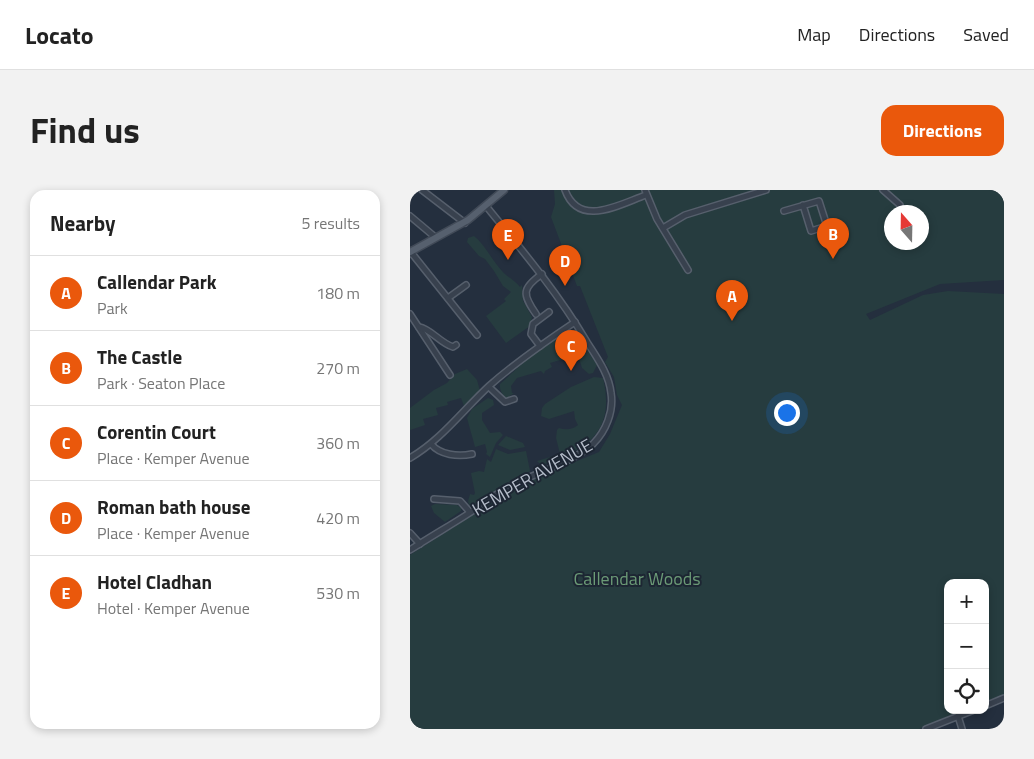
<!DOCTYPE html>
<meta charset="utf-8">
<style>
:root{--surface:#fff;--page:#f2f2f2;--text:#222;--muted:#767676;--line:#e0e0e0;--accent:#ea580c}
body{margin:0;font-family:"Titillium Web",sans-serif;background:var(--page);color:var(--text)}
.controls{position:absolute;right:15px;bottom:15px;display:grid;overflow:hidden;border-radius:10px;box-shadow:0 2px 8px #0003}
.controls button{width:45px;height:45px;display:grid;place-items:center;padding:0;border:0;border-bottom:1px solid var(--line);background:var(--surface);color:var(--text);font:25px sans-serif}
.compass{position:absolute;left:474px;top:15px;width:45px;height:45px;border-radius:50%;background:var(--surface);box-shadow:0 2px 8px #0003;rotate:340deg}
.you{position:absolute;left:376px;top:222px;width:18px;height:18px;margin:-12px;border:4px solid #fff;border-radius:50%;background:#1a73e8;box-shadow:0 0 0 8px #1a73e833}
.badge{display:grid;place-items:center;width:32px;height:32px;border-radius:50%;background:var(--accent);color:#fff;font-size:16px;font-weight:700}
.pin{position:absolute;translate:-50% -41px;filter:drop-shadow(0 1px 2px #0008)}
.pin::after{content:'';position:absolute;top:26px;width:18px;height:15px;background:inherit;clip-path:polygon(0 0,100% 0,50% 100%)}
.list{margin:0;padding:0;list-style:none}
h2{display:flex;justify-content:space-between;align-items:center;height:65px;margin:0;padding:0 20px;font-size:21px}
h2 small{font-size:16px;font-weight:400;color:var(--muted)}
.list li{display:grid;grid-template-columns:32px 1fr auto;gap:15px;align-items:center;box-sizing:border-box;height:75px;padding:0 20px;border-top:1px solid var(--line)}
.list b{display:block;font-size:19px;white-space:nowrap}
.list p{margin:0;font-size:16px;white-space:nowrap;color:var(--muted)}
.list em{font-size:16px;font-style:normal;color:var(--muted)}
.icon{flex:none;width:28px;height:28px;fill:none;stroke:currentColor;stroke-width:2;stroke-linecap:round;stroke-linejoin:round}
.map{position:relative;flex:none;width:594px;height:539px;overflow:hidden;border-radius:15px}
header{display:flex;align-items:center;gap:30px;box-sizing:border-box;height:70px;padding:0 25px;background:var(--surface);border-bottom:1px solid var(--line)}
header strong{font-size:24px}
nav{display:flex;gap:28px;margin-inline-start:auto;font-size:18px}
.intro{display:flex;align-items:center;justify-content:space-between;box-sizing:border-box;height:120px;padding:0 30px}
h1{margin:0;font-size:35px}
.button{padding:12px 22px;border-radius:15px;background:var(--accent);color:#fff;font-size:18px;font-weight:700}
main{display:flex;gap:30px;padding:0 30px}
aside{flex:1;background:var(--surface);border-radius:15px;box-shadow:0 2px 8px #0003}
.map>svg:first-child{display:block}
</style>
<header>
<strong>Locato</strong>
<nav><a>Map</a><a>Directions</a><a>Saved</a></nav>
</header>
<div class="intro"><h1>Find us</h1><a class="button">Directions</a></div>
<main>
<aside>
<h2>Nearby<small>5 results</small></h2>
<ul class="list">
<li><span class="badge">A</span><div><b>Callendar Park</b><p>Park</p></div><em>180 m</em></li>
<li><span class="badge">B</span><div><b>The Castle</b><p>Park · Seaton Place</p></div><em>270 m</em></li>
<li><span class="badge">C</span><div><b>Corentin Court</b><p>Place · Kemper Avenue</p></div><em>360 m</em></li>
<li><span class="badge">D</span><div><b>Roman bath house</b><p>Place · Kemper Avenue</p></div><em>420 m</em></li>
<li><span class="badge">E</span><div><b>Hotel Cladhan</b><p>Hotel · Kemper Avenue</p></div><em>530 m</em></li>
</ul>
</aside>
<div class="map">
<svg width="594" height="539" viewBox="0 0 594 539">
<rect width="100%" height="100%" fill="#242f3e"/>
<g fill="#263c3f" fill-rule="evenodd">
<path d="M144 0H594V90L530 94 456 124 460 130 513 105 538 101 594 104V506L575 513V393H538V520H557L509 539H0V365L99 302 126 288 189 262 200 244 212 215 207 205 204 187 195 172 198 167 170 96H167L141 27 145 14ZM482 22H512V52H482Z"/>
<path d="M64 46C76 56 81 69 92 81 97 87 105 90 110 97L112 95 113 111 122 127 120 136 96 153 76 126 96 111 94 109 101 102 93 96 84 81 75 69 69 66 57 52 58 48Z"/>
<path d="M162 141 167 144 187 175 183 183 179 184 172 178 168 165 140 173 142 177 135 181 134 184 131 181 107 188 101 196 102 203H104L96 209C92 204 89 199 90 194 110 176 136 150 162 141Z"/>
<path d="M57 179 67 190 70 201 54 216 51 208 37 212 38 215 26 218 28 225 13 229 15 235 0 240V218L24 200 37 193 45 184Z"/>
<path d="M184 187 193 188C202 226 192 250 155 266 148 269 138 275 130 274L127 271 150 264 146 248 147 240 149 238C156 240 162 240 168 235L165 229 164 221 139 229 131 226 132 218 135 214 161 197Z"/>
<path d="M78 208 83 210 84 215 72 223V230L80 243 90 242 93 245 86 253 80 267 76 264 77 262 75 254 65 257 57 228 62 219Z"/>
<path d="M96 246 113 253 115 257 100 260 88 255Z"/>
<path d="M86 259 98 264 116 261 120 281 100 292 71 312 59 315 58 311 60 304 64 305 65 303 61 283 69 281 74 282 77 269 81 272Z"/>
<path d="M25 314 47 315 51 318V321L35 332 24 323 21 316Z"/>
</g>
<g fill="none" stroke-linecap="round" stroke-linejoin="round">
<defs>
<g id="minor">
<path d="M12 0 55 33"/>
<path d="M155 0C169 38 208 15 236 5"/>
<path d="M235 0 247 29 278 80"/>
<path d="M473 0 490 15 491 22"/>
<path d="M374 21 409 11 417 36 401 41 393 15"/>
<path d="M0 26 25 47"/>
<path d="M253 38 275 25 356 0"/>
<path d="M0 61 67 145"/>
<path d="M38 108 56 95"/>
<path d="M0 124 40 185"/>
<path d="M126 124C112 104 112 98 132 84"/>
<path d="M9 137C21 139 30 153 43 157L46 155"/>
<path d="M130 156 121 144 123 134 139 122"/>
<path d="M79 197 95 212 104 209"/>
<path d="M21 254C30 265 48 267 62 264"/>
<path d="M0 268C31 250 53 220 79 196 106 172 135 152 165 132"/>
<path d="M24 309 50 311 60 322"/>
<path d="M0 343 10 354"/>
<path d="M0 360C20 347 41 335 61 322 73 314 85 304 99 297 124 283 162 273 183 254 196 241 204 221 201 203 199 184 187 168 177 152 148 103 112 60 76 16"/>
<path d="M575 516 594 508"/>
<path d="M548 526 552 539"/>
<path d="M516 539 564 520"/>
</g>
<path id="major" d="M0 62 58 30 94 0"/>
</defs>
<use href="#minor" stroke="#565f6c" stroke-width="8"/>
<use href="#major" stroke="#414a57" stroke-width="9"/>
<use href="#minor" stroke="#38414e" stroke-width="5"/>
<use href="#major" stroke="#56606e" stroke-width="6"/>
</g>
<g text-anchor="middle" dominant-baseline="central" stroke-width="4" stroke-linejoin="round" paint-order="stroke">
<g font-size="18" fill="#b4bcc9" stroke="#1d2633">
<text transform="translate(122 287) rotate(-30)">KEMPER AVENUE</text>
</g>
<g font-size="18" fill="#6b9a76" stroke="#1d2633">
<text x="227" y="388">Callendar Woods</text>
</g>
</g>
</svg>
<div class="controls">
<button>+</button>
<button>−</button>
<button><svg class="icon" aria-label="locate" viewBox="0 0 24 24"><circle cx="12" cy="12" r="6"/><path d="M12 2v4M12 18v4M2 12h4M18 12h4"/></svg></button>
</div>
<svg class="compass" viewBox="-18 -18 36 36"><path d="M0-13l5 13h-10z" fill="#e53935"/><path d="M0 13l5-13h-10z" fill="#767676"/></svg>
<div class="you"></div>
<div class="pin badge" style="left:322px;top:131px">A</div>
<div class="pin badge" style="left:423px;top:69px">B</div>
<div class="pin badge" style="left:161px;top:181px">C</div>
<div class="pin badge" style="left:155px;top:96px">D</div>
<div class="pin badge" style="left:98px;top:70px">E</div>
</div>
</main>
